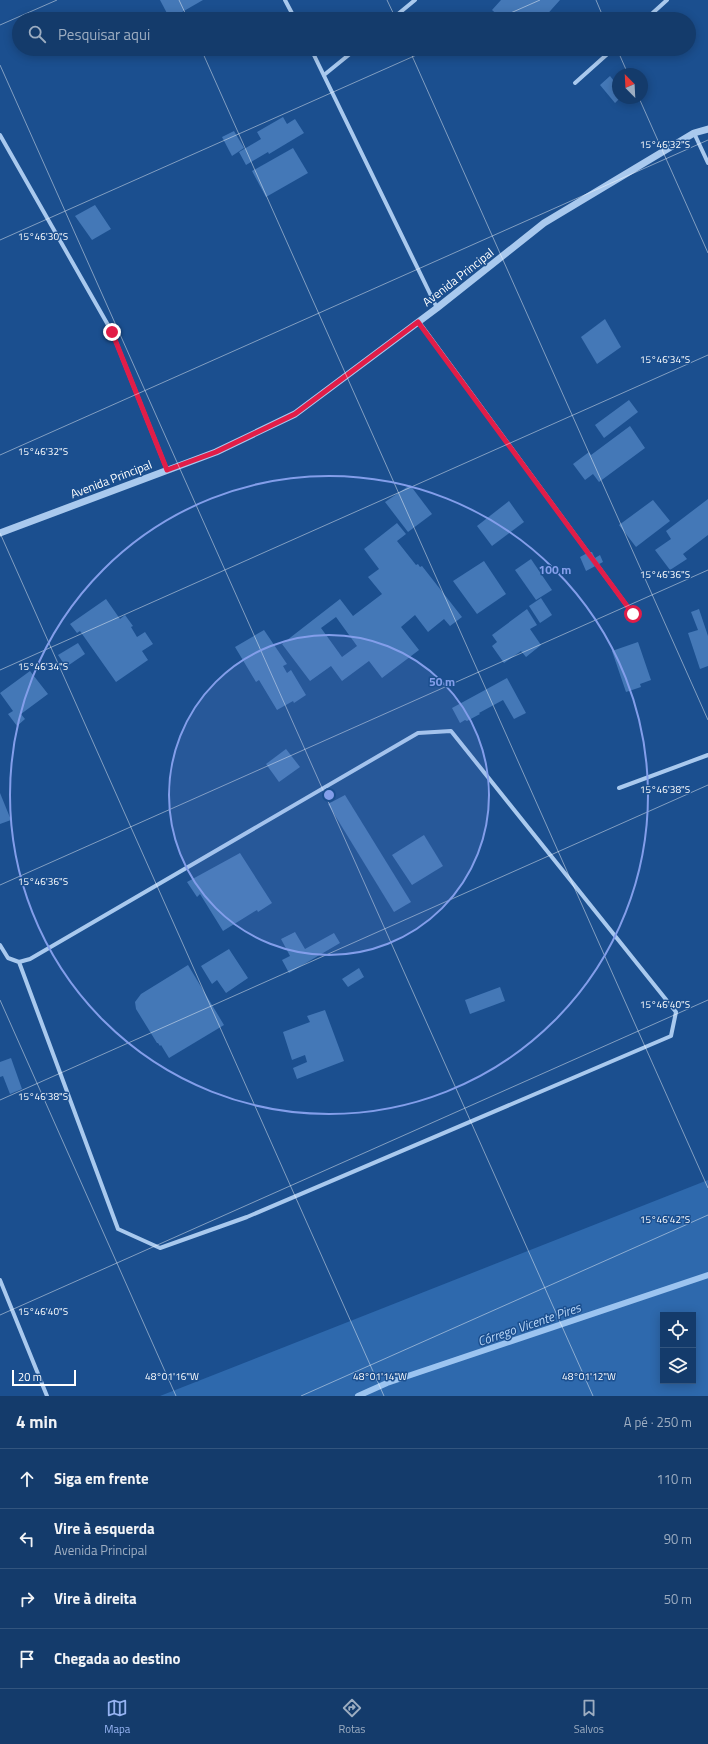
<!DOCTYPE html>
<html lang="pt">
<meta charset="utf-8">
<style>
:root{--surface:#143b6b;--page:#1d4271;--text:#f1f3f6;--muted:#9dadc1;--line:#33557e;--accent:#95b2f1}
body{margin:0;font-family:"Titillium Web",sans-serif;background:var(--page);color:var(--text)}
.controls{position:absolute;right:12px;bottom:12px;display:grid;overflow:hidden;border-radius:0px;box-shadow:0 2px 10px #0003}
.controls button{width:36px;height:36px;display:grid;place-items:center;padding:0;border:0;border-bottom:1px solid var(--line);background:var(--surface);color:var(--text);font:20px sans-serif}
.compass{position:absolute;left:612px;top:68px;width:36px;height:36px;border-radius:50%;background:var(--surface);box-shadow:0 2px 10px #0003;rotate:336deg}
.scale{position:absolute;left:12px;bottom:10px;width:64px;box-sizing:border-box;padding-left:4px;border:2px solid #fff;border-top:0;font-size:11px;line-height:14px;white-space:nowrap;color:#fff;-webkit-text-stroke:3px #1b4f8f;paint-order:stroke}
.stop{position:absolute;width:12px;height:12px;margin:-9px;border:3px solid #e11d48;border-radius:50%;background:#fff}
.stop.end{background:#e11d48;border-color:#fff;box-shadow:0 1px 4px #0008}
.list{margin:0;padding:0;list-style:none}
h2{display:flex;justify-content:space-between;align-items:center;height:52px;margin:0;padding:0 16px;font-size:17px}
h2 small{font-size:13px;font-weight:400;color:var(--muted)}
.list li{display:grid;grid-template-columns:26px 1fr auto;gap:12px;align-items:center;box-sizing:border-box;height:60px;padding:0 16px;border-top:1px solid var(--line)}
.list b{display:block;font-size:15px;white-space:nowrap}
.list p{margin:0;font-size:13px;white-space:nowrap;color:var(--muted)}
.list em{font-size:13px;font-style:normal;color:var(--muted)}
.icon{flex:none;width:22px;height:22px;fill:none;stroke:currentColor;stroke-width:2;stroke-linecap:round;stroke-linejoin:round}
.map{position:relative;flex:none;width:708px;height:1396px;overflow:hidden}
.search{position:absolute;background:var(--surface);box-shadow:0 2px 10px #0003;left:12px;right:12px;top:12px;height:44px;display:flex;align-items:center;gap:10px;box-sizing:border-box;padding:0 14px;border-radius:22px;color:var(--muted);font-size:15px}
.sheet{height:292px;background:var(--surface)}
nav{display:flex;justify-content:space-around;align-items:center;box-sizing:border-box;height:56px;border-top:1px solid var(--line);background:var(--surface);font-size:11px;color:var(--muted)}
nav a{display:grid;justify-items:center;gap:2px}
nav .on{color:var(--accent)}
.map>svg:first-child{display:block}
</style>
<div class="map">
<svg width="708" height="1396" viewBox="0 0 708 1396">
<rect width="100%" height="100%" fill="#1b4f8f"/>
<path fill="#2e69ad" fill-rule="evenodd" d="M708 1180V1396H160ZM663 1315H693V1381H663Z"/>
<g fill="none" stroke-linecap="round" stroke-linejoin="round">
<path stroke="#9cc4f0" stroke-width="6" d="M358 1396 387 1383 708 1275"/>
</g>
<g fill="#4478b7" fill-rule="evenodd">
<path d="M160 0H203L170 19Z"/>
<path d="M501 0H560L543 19H515L507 12 501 18 492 10Z"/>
<path d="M610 76 618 86V98H620L615 103 600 85Z"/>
<path d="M283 117 287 124 295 119 304 133 269 154 268 152 246 165 239 152 261 139 257 132Z"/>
<path d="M234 131 244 148 232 156 222 137Z"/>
<path d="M293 148 308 173 266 197 252 171Z"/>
<path d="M95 205 111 229 92 240 75 216Z"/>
<path d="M605 319 621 347 597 364 581 337Z"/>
<path d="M629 400 638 412 604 438 595 425Z"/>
<path d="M630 426 645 448 599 482 593 474 585 480 573 464 589 452 591 455Z"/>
<path d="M410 485 432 514 408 532 385 502Z"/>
<path d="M708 499V535L683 554 687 559 670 570 655 550 671 539 666 531Z"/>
<path d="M653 500 670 521 636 547 619 525Z"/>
<path d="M509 501 524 522 492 546 477 526Z"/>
<path d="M397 523 406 534 397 541 416 565 418 564 420 567 422 566 462 617 450 626 444 619 428 632 415 615 401 627 419 650 382 678 369 661 342 681 331 666 310 681 282 644 340 599 353 616 382 594 368 577 379 569 364 549ZM336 617 357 646 342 657 321 628Z"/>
<path d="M589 552H592L595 558 600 555 603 562 586 571 580 557Z"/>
<path d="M531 559 552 590 536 600 515 570Z"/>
<path d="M484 561 506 594 477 614 453 581Z"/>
<path d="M541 598 552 615 540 623 529 606Z"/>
<path d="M106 599 120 619 125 615 133 626 131 627 137 637 145 632 153 644 142 651 148 660 116 682 80 631 77 633 70 624Z"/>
<path d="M527 609 537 625 530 629 541 645 526 657 521 651 504 663 492 646 497 642 492 635Z"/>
<path d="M699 609 708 636V666L700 669 688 633 698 630 691 612Z"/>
<path d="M264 630 287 664 283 666 287 673 291 670 306 695 294 703 293 701 277 710 259 680 256 682 235 647Z"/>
<path d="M638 642 651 680 640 684 641 687 626 692 612 651Z"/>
<path d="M78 643 85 654 66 667 58 655Z"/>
<path d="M30 671 48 694 21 714 25 719 17 726 8 714 13 711 0 693Z"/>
<path d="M507 678 526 713 514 719 503 700 479 713 480 714 467 721 465 720 460 723 452 708Z"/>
<path d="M286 749 300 767 279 782 266 764Z"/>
<path d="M0 793 11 820 0 824Z"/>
<path d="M345 795 411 902 394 912 328 804Z"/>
<path d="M424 835 443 866 412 885 392 855Z"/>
<path d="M240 853 272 903 258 912 257 910 223 931 200 894 197 897 187 882Z"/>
<path d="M295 932 305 949 334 933 340 943 289 973 282 960 290 956 281 939Z"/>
<path d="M229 949 248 978 226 993 217 980 212 984 201 966Z"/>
<path d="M188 965 224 1025 169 1058 161 1045 160 1046 158 1043H157L136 1009 135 1002 141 994Z"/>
<path d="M359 968 364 977 348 987 342 979Z"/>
<path d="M500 987 505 1001 470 1014 465 1000Z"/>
<path d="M325 1010 344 1061 297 1079 293 1068 307 1062 305 1055 292 1060 283 1032 310 1022 307 1016Z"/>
<path d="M11 1058 22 1089 10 1094 3 1076 0 1077V1062Z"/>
</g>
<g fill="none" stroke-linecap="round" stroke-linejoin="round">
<g stroke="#a9c9ee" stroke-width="4">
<path d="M285 0 295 19"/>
<path d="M392 19 415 0"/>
<path d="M646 19 667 0"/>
<path d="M311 49 437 308"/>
<path d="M324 75 356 49"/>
<path d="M575 83 613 49"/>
<path d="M694 133 708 163"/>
<path d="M0 135 112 332 167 470"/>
<path d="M419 322 633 614"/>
<path d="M619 788 708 755"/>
<path d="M0 945 8 958 19 962 30 959 418 733 451 731 676 1012 671 1036 247 1217 160 1248 118 1229 19 962"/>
<path d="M0 1280 47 1396"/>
</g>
<path stroke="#a9c9ee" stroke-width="7" d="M0 533 216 452 295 414 437 308 544 223 694 133 708 129"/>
</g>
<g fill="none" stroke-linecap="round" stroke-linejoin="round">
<path stroke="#e11d48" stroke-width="5" d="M112 332 167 470 216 452 295 414 418 322 633 614"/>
</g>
<path fill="none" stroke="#fff" stroke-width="1" stroke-opacity="0.45" d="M179 0 188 19M387 0 396 19M596 0 604 19M497 19 540 0M0 25 57 0M201 49 708 1188M409 49 708 720M617 49 628 74M0 65 593 1396M639 98 708 253M0 240 430 49M0 455 708 140M0 533 384 1396M0 670 708 355M0 885 708 570M0 1000 176 1396M0 1100 708 785M0 1315 708 1000M301 1396 708 1215"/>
<circle cx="329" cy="795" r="160" fill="#839eea" fill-opacity=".12"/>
<g fill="none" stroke="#839eea" stroke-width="2">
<circle cx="329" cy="795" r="160"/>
<circle cx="329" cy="795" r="319"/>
</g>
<g text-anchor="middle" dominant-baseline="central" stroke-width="3" stroke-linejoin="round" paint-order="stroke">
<g font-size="12" fill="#fff" stroke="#1b4f8f">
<text transform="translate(458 277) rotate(-38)">Avenida Principal</text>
<text transform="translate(111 479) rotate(-21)">Avenida Principal</text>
</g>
<g font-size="13" font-style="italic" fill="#b5d3f5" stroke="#1b4f8f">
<text transform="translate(529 1324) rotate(-19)">Córrego Vicente Pires</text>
</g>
</g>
<g font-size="10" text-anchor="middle" fill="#fff" stroke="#1b4f8f" stroke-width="3" stroke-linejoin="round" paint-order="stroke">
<text x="665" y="148">15°46'32"S</text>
<text x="43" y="240">15°46'30"S</text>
<text x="665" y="363">15°46'34"S</text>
<text x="43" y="455">15°46'32"S</text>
<text x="665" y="578">15°46'36"S</text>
<text x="43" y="670">15°46'34"S</text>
<text x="665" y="793">15°46'38"S</text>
<text x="43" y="885">15°46'36"S</text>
<text x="665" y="1008">15°46'40"S</text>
<text x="43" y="1100">15°46'38"S</text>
<text x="665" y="1223">15°46'42"S</text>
<text x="43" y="1315">15°46'40"S</text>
<text x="172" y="1380">48°01'16"W</text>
<text x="380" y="1380">48°01'14"W</text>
<text x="589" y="1380">48°01'12"W</text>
</g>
<circle cx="329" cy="795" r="6" fill="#839eea" stroke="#1b4f8f" stroke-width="2"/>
<g font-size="12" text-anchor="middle" font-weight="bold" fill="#839eea" stroke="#1b4f8f" stroke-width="3" stroke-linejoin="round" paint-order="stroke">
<text x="555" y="574">100 m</text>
<text x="442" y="686">50 m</text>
</g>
</svg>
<div class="controls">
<button><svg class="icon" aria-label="locate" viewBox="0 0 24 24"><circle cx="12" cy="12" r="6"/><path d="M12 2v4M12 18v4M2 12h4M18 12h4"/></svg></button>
<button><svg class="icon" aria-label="layers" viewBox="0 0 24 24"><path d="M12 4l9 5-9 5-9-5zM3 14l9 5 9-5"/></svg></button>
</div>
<svg class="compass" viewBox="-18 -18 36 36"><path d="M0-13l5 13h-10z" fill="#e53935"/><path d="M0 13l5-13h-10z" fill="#9dadc1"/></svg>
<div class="scale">20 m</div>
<div class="stop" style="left:633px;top:614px"></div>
<div class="stop end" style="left:112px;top:332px"></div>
<div class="search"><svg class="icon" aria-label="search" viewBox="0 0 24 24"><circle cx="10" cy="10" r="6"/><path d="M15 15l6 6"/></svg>Pesquisar aqui</div>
</div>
<section class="sheet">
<h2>4 min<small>A pé · 250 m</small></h2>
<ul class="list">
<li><svg class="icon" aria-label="ahead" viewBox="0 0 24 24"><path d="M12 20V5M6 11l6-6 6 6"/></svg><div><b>Siga em frente</b></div><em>110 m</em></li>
<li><svg class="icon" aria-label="left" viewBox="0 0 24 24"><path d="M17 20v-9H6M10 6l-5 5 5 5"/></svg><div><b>Vire à esquerda</b><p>Avenida Principal</p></div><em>90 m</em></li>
<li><svg class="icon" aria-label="right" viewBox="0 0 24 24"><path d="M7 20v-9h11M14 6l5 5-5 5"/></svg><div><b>Vire à direita</b></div><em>50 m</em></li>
<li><svg class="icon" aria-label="arrive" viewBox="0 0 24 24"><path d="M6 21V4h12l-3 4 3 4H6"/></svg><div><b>Chegada ao destino</b></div></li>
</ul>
</section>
<nav>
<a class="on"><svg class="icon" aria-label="map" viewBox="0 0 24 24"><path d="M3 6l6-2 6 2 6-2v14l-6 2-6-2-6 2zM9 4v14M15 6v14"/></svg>Mapa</a>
<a><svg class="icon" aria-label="directions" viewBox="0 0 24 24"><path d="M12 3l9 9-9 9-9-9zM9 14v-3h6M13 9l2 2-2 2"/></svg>Rotas</a>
<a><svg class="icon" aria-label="saved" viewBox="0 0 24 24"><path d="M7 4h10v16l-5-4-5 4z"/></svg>Salvos</a>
</nav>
